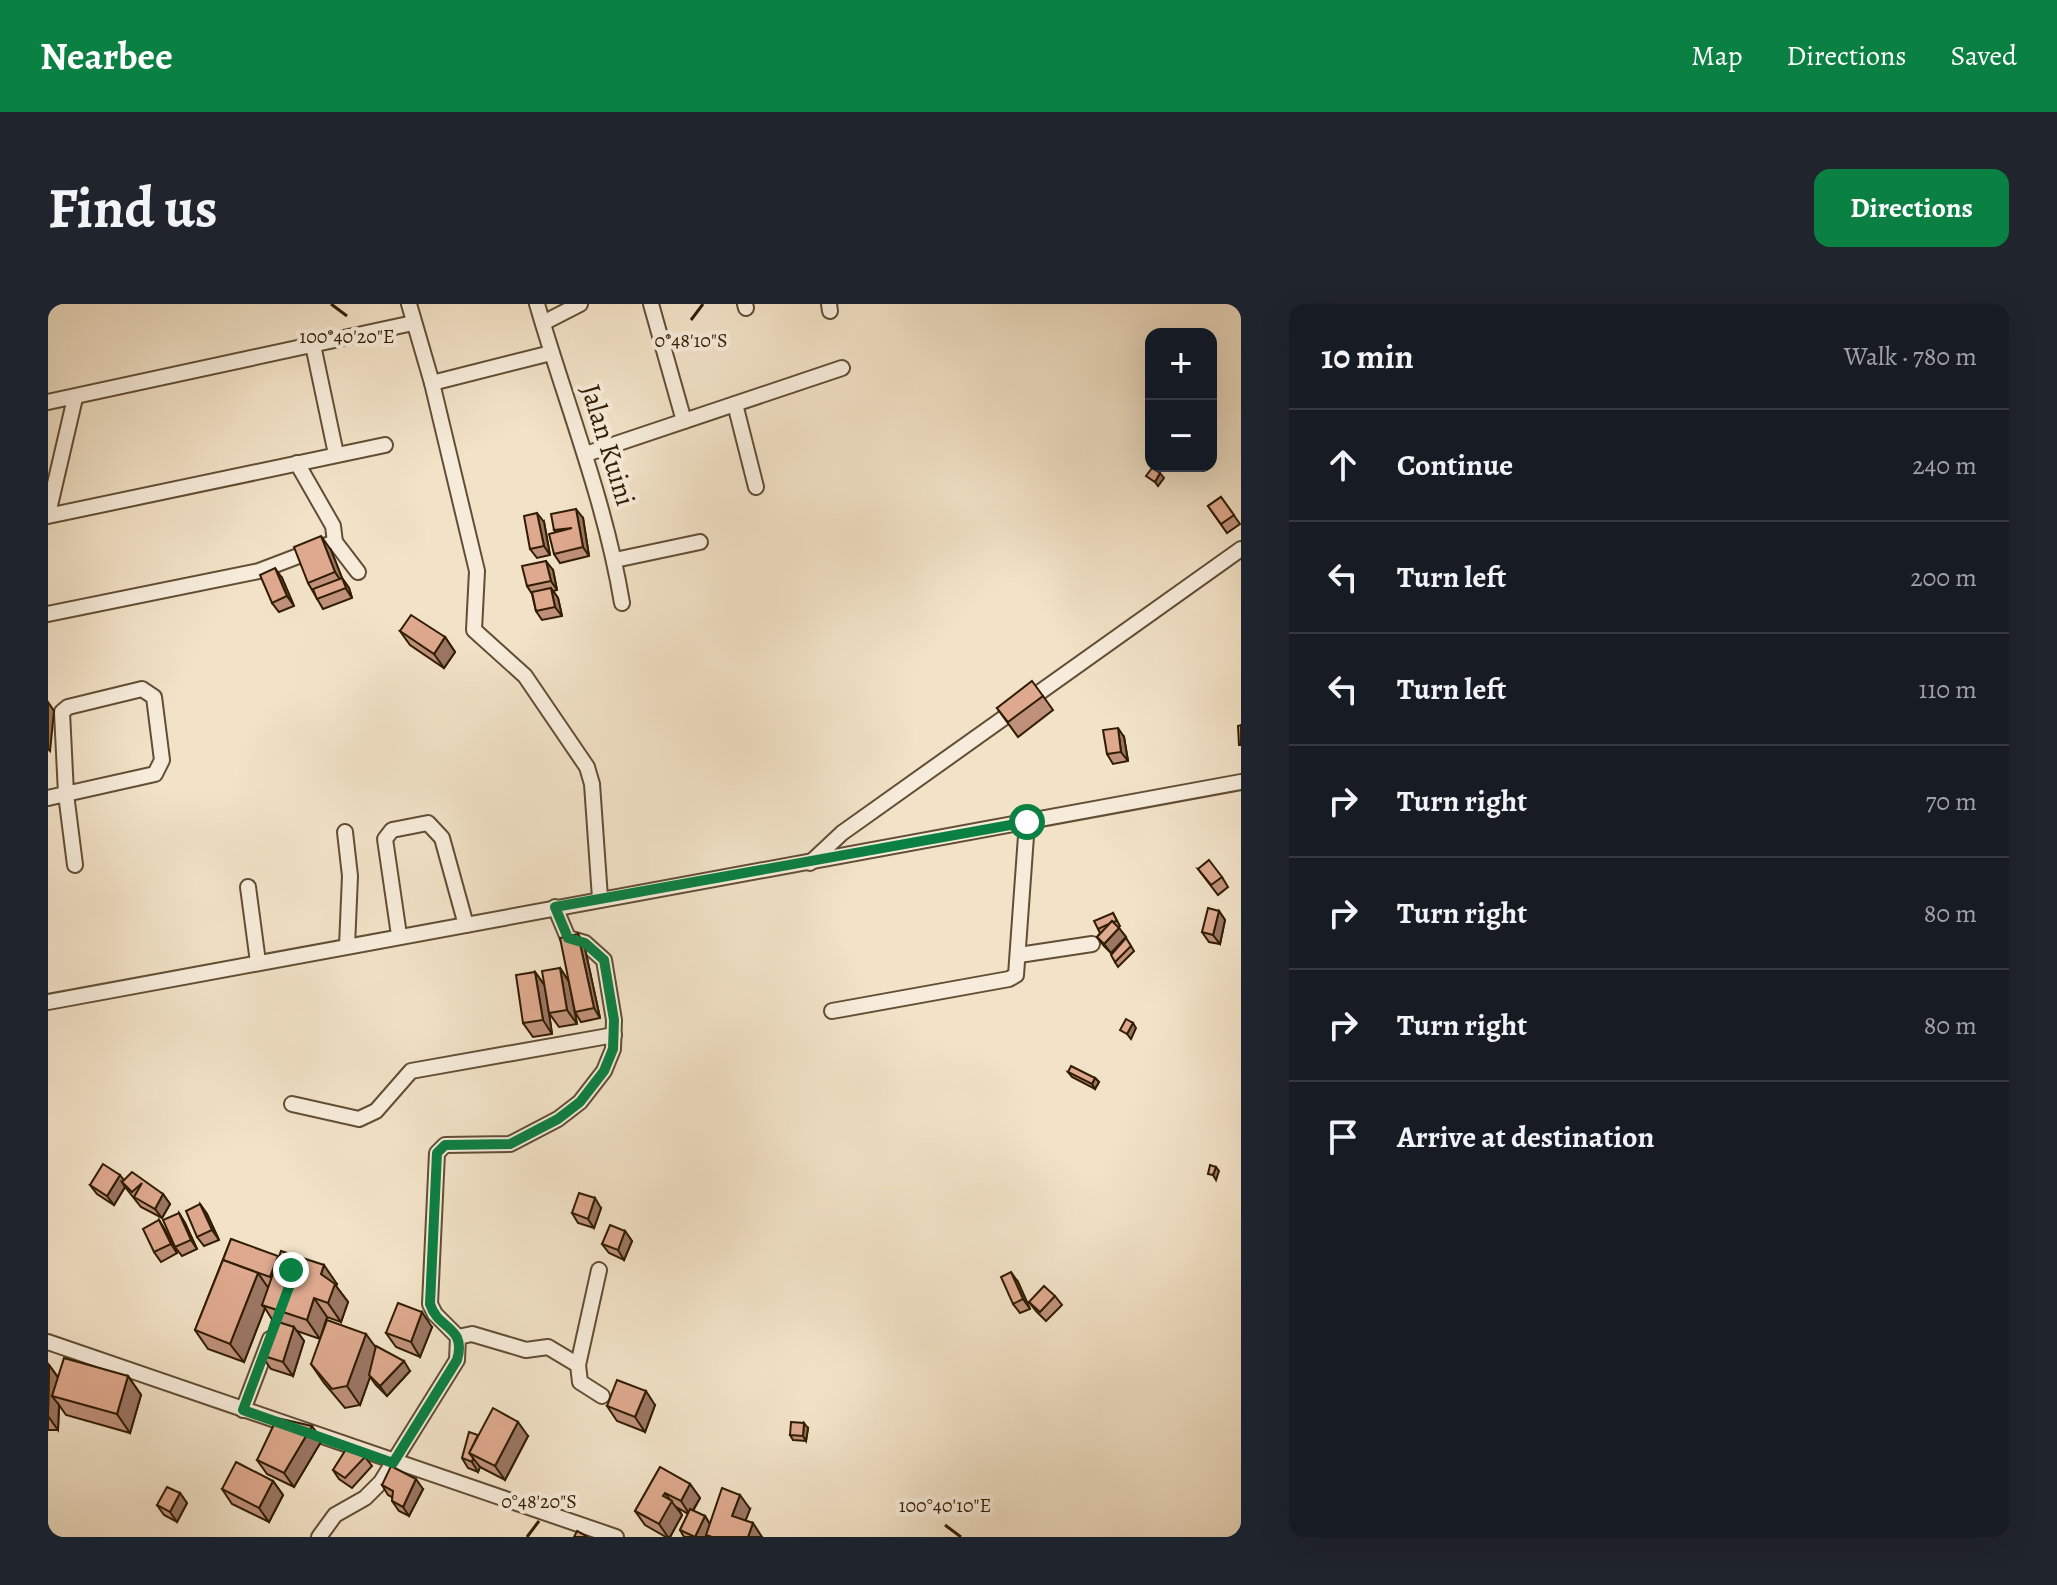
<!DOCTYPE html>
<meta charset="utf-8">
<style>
:root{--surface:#171b24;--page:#20242c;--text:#f1f3f6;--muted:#9ea1a6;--line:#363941;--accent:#0b8043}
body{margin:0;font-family:Alegreya,serif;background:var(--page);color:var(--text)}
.controls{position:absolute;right:24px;top:24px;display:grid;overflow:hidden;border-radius:16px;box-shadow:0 8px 32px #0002}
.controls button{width:72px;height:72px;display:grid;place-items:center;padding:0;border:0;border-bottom:2px solid var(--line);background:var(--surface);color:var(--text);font:40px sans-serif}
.stop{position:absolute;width:24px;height:24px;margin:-18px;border:6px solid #0b8043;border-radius:50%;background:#fff}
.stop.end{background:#0b8043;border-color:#fff;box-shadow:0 2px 8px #0008}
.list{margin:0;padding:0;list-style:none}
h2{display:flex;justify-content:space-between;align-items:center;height:104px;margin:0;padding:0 32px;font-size:34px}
h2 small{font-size:26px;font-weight:400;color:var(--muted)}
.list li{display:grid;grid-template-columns:52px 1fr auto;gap:24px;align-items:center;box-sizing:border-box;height:112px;padding:0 32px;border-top:2px solid var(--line)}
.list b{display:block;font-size:30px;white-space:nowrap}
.list em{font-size:26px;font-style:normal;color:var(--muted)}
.icon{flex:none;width:44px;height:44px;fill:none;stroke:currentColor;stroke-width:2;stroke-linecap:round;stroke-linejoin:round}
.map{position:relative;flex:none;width:1193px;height:1233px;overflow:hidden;border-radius:16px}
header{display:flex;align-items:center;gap:48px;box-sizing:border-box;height:112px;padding:0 40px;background:var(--accent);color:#fff}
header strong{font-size:38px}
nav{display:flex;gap:44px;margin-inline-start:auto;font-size:28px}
.intro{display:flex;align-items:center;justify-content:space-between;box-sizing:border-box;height:192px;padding:0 48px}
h1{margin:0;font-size:56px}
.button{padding:20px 36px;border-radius:16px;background:var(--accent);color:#fff;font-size:28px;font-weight:700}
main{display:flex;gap:48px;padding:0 48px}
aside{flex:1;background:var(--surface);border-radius:16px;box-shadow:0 8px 32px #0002}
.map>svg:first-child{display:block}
</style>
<header>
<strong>Nearbee</strong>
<nav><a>Map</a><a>Directions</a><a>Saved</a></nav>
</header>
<div class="intro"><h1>Find us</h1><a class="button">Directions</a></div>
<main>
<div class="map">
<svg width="1193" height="1233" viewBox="0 0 1193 1233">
<rect width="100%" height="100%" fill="#f2e2c7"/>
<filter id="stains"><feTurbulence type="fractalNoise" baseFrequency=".0025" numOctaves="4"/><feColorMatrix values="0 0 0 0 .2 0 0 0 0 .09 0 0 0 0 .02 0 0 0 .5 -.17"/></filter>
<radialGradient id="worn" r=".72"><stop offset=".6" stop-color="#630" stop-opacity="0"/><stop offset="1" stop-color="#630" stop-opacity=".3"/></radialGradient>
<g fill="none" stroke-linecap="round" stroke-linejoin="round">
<defs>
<g id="minor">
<path d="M361 0 384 79 429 267 426 326 477 372 539 463 544 480 552 594"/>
<path d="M489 0C518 100 557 196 574 299"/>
<path d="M603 0 636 117"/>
<path d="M697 0 698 4"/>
<path d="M781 0 782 7"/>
<path d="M495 19 532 0"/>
<path d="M265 41 288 150"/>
<path d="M384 79 503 49"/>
<path d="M0 98 365 19"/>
<path d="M687 100 708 183"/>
<path d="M538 150 794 64"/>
<path d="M249 159 285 222 287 238 310 268"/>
<path d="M0 210 27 94"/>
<path d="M0 212 337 141"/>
<path d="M567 256 652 238"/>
<path d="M0 310 211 267 287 238"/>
<path d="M0 494 107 470 114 456 106 393 94 385 20 403 14 408 18 490 27 561"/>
<path d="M297 528 302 572 299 642"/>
<path d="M762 559 794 529 1193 245"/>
<path d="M200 583 210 658"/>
<path d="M351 631 337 535 344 526 380 519 394 534 418 621"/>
<path d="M971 651 1044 640"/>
<path d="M0 698 1193 478"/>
<path d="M784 707 961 675 968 671 979 518"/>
<path d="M244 800 311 815 328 807 363 767 566 731"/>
<path d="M410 1033 424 1030 478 1046 500 1043 530 1061 532 1078 554 1092"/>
<path d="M0 1038 568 1233"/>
<path d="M530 1061 551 966"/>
<path d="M195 1106 222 1035"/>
<path d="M271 1233 287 1211 317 1194 333 1178 409 1056 410 1033 387 1010 382 1000 389 849 397 841 462 840 510 815 532 798 556 767 565 745 566 716 556 656 537 639 520 634 507 603"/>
</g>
</defs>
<use href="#minor" stroke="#614e34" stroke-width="18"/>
<use href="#minor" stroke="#f7ecdb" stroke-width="14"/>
</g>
<g fill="#bf917a" stroke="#311d03" stroke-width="2">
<path d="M1173 193 1192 220 1179 229 1160 202Z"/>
<path d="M535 214 541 252 512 259 506 250 508 228 506 226Z"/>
<path d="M496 218 502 251 489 254 482 245Z"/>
<path d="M283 246 294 274 301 284 304 294 275 305 260 279Z"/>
<path d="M505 266 509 286 505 287 510 294 514 312 494 316 488 307 484 290 479 282Z"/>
<path d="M234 274 246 302 231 308 224 299Z"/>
<path d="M352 327 397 333 407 348 396 364 362 341Z"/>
<path d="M995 392 1005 406 970 433 949 404Z"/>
<path d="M1076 433 1080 457 1065 460 1059 450Z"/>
<path d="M1150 565 1174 573 1180 583 1170 591Z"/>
<path d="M1171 607 1177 616 1172 640 1161 638 1154 628Z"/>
<path d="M1065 609 1072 622 1070 623 1078 633 1063 649 1056 642 1049 633 1052 629 1050 625Z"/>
<path d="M530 630 536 640 552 714 533 718 527 708 526 704 529 720 511 723 501 709 504 730 485 733 475 719 487 668 497 682 512 664 520 676Z"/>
<path d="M1078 634 1086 647 1070 663 1067 658Z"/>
<path d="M1020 768 1047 774 1051 778 1047 785 1024 773Z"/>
<path d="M76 876 115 890 122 900 114 914 93 903 77 883 66 901 49 890 42 881Z"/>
<path d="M152 900 159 910 171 936 156 942 149 933Z"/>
<path d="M553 904 546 924 530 919 524 909Z"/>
<path d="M131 909 137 919 149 945 134 952 127 943Z"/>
<path d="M111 916 117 926 129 949 113 958 106 948Z"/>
<path d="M577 927 584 937 576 956 561 949 554 940Z"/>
<path d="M183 935 289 980 288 982 300 998 293 1018 279 1013 272 1035 249 1027 256 1037 245 1072 223 1065 213 1051 225 1017 217 1004 196 1058 160 1045 147 1026Z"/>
<path d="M970 978 982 1005 972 1009 965 1000Z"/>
<path d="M1007 992 1014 1001 998 1017 988 1007 981 998Z"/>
<path d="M384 1023 372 1053 348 1043 338 1029Z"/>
<path d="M327 1043 362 1067 339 1092 328 1081 322 1073 312 1101 297 1104 276 1079 263 1060Z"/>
<path d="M0 1061H1L10 1073 80 1072 93 1091 82 1129 18 1111 11 1101 10 1126H0Z"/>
<path d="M607 1101 597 1128 569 1117 559 1102Z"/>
<path d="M760 1124 758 1137 745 1136 742 1131Z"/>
<path d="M430 1131 480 1132 457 1176 432 1163 430 1168 420 1164 414 1154Z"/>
<path d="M274 1136 246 1183 219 1170 209 1156Z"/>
<path d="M317 1153 324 1162 304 1184 291 1175 285 1166Z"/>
<path d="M612 1163 642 1180 652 1194 645 1207 657 1212 662 1220 702 1205 697 1217 714 1233H659L658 1232V1233H636L632 1226 640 1210 630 1204 634 1211 622 1233H618L597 1221 587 1207Z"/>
<path d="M225 1177 235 1191 221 1218 184 1200 174 1185Z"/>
<path d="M334 1181 375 1185 361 1212 351 1207 344 1197V1193L340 1191Z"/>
<path d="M132 1189 139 1199 129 1218 116 1211 109 1201Z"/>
</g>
<g fill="#9b7663" stroke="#311d03" stroke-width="2">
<path d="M1112 169 1116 174 1110 182 1107 178Z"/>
<path d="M528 205 535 214 541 252 535 243Z"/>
<path d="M489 209 496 218 502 251 496 242Z"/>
<path d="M273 232 283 246 296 279 294 274 301 284 304 294 287 268Z"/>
<path d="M498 257 505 266 509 286 503 277Z"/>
<path d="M227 264 234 274 246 302 239 292Z"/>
<path d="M503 284 510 294 514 312 507 303Z"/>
<path d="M397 333 407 348 396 364 386 350Z"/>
<path d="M0 398 6 407 2 447 0 445Z"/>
<path d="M1070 424 1076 433 1080 457 1073 448Z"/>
<path d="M1171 607 1177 616 1172 640 1165 631Z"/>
<path d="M1071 624 1078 633 1063 649 1056 640Z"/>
<path d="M530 630 536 640 552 714 546 704Z"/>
<path d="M512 664 521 678 529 720 519 706Z"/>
<path d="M487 668 497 682 504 730 495 716Z"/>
<path d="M1085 719 1088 724 1083 735 1079 730Z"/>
<path d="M1047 774 1051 778 1047 785 1044 780Z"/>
<path d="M1168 863 1171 867 1168 876 1165 871Z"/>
<path d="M72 871 79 880 74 878 77 883 66 901 59 892Z"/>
<path d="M115 890 122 900 114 914 107 905Z"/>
<path d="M547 894 553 904 546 924 540 915Z"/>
<path d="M152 900 159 910 171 936 164 926Z"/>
<path d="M131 909 137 919 149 945 143 936Z"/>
<path d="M111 916 117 926 129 949 123 940Z"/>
<path d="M577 927 584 937 576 956 570 946Z"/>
<path d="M276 961 289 980 288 982 300 998 293 1018 280 999 273 970Z"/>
<path d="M963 968 970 978 982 1005 975 995Z"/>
<path d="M210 969 223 988 214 1001 217 1004 196 1058 182 1040Z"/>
<path d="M266 994 279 1013 272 1035 259 1016Z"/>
<path d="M374 1008 384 1023 372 1053 363 1038Z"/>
<path d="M246 1023 256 1037 245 1072 235 1058Z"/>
<path d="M318 1030 331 1048 312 1101 299 1082Z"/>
<path d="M356 1057 362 1067 339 1092 332 1082Z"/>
<path d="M1 1061 11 1075 4 1092 11 1101 10 1126 0 1112Z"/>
<path d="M80 1072 93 1091 82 1129 69 1110Z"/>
<path d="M598 1087 607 1101 597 1128 587 1113Z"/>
<path d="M470 1118 480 1132 457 1176 447 1162Z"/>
<path d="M756 1119 760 1124 758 1137 755 1132Z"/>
<path d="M264 1122 274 1136 246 1183 236 1169Z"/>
<path d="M425 1154 432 1163 430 1168 424 1158Z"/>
<path d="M368 1175 375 1185 361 1212 355 1203Z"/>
<path d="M225 1177 235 1191 221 1218 211 1204Z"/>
<path d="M642 1180 652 1194 642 1211 633 1197Z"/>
<path d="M132 1189 139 1199 129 1218 122 1208Z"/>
<path d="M617 1189 634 1211 622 1233H620L611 1220 615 1192Z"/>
<path d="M692 1191 702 1205 694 1226 684 1212Z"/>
<path d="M657 1212 663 1222 658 1233H647Z"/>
<path d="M705 1219 714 1233H700Z"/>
</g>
<g fill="#dea98e" stroke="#311d03" stroke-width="2">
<path d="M1104 164 1112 169 1107 178 1098 172Z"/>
<path d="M1173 193 1186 211 1173 220 1160 202Z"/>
<path d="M528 205 535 243 506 250 501 230 524 224 506 226 503 210Z"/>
<path d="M489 209 496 242 482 245 476 212Z"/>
<path d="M273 232 287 268 260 279 246 243Z"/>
<path d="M498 257 503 277 479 282 474 262Z"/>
<path d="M227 264 239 292 224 299 212 271Z"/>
<path d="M294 274 298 284 269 295 265 285Z"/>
<path d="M503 284 507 303 488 307 484 288Z"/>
<path d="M363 311 397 333 386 350 352 327Z"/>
<path d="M984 377 995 392 960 418 949 404Z"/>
<path d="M1193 421V441H1191L1190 422Z"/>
<path d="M1070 424 1073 448 1059 450 1055 426Z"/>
<path d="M1161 556 1174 573 1163 581 1150 565Z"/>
<path d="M1160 604 1171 607 1165 631 1154 628Z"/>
<path d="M1065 609 1069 617 1065 618 1064 617 1061 620 1050 625 1046 617Z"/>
<path d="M1064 617 1071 624 1056 640 1049 633Z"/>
<path d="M530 630 546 704 527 708 512 634Z"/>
<path d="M1078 634 1083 642 1067 658 1063 651Z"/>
<path d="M512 664 519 706 501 709 494 667Z"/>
<path d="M487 668 495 716 475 719 468 671Z"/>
<path d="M1078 715 1085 719 1079 730 1072 726Z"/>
<path d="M1023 762 1047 774 1044 780 1020 768Z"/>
<path d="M55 860 72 871 59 892 42 881Z"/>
<path d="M1162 861 1168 863 1165 871 1160 870Z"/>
<path d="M84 868 115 890 107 905 86 893 94 879 84 888 74 878Z"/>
<path d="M531 889 547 894 540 915 524 909Z"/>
<path d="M152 900 164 926 149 933 138 907Z"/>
<path d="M131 909 143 936 127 943 115 916Z"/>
<path d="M111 916 123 940 106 948 95 925Z"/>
<path d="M562 921 577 927 570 946 554 940Z"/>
<path d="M183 935 230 952 222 973 175 956Z"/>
<path d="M233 947 276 961 273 970 287 980 280 999 266 994 259 1016 214 1001Z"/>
<path d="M175 956 210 969 182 1040 147 1026Z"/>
<path d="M963 968 975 995 965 1000 953 973Z"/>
<path d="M996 982 1007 992 992 1008 981 998Z"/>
<path d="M350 999 374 1008 363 1038 338 1029Z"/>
<path d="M224 1016 246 1023 235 1058 213 1051Z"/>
<path d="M279 1016 318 1030 299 1082 284 1085 263 1060Z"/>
<path d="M328 1042 356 1057 332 1082 321 1071Z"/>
<path d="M16 1054 80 1072 69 1110 4 1092Z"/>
<path d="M0 1061H1L0 1112Z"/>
<path d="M569 1076 598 1087 587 1113 559 1102Z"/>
<path d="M445 1104 470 1118 447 1162 421 1149Z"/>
<path d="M229 1114 264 1122 236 1169 209 1156Z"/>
<path d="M743 1118 756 1119 755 1132 742 1131Z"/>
<path d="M421 1128 430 1131 421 1149 425 1154 424 1158 414 1154Z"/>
<path d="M300 1142 317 1153 297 1174 285 1166Z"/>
<path d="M188 1158 225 1177 211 1204 174 1185Z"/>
<path d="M343 1162 368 1175 355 1203 344 1197 345 1187 334 1181Z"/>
<path d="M612 1163 642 1180 633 1197 617 1189 615 1192 624 1197 611 1220 587 1207Z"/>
<path d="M119 1183 132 1189 122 1208 109 1201Z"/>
<path d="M674 1184 692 1191 684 1212 705 1219 700 1233H664L658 1231Z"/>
<path d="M642 1205 657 1212 647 1233 632 1226Z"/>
<path d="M529 1227 540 1233H526Z"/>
</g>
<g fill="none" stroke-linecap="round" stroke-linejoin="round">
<path stroke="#0b8043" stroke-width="10" d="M243 966 244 975 195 1106 345 1159 409 1056C419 1022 390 1026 382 1000L389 849 397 841 462 840 510 815 532 798 556 767 565 745 566 716 556 656 537 639 520 634 507 603 979 518"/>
</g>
<path fill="none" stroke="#311d03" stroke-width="3" d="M283 0 299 12M643 16 655 0M897 1221 913 1233M479 1233 491 1217"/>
<g text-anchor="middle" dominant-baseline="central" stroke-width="8" stroke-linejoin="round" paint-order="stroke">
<g font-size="28" fill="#311d03" stroke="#f7ecdb">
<text transform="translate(560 141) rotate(73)">Jalan Kuini</text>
</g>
</g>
<g font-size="20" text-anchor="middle" fill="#311d03" stroke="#f7ecdb" stroke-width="8" stroke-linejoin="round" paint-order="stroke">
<text x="299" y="39">100°40'20"E</text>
<text x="643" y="43">0°48'10"S</text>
<text x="491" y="1204">0°48'20"S</text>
<text x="897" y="1208">100°40'10"E</text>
</g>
<rect width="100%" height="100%" filter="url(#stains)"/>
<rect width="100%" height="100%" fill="url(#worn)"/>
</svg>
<div class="controls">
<button>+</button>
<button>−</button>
</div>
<div class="stop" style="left:979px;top:518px"></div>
<div class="stop end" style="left:243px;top:966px"></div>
</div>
<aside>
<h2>10 min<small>Walk · 780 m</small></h2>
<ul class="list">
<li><svg class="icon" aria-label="ahead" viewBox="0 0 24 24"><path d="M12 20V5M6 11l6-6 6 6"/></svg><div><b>Continue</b></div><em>240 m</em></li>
<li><svg class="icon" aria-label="left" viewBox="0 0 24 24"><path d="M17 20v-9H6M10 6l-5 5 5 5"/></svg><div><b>Turn left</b></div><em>200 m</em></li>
<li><svg class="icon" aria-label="left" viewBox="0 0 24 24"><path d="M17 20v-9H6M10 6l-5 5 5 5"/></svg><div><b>Turn left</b></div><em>110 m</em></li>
<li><svg class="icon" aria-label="right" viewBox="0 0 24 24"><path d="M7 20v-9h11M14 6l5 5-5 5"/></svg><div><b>Turn right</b></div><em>70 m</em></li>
<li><svg class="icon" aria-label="right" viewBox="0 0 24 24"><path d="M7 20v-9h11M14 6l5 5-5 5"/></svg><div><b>Turn right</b></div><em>80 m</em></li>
<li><svg class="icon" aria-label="right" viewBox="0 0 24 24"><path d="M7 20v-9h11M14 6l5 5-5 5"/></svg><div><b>Turn right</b></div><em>80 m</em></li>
<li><svg class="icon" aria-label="arrive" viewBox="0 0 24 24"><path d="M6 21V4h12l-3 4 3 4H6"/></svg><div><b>Arrive at destination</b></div></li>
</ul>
</aside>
</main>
